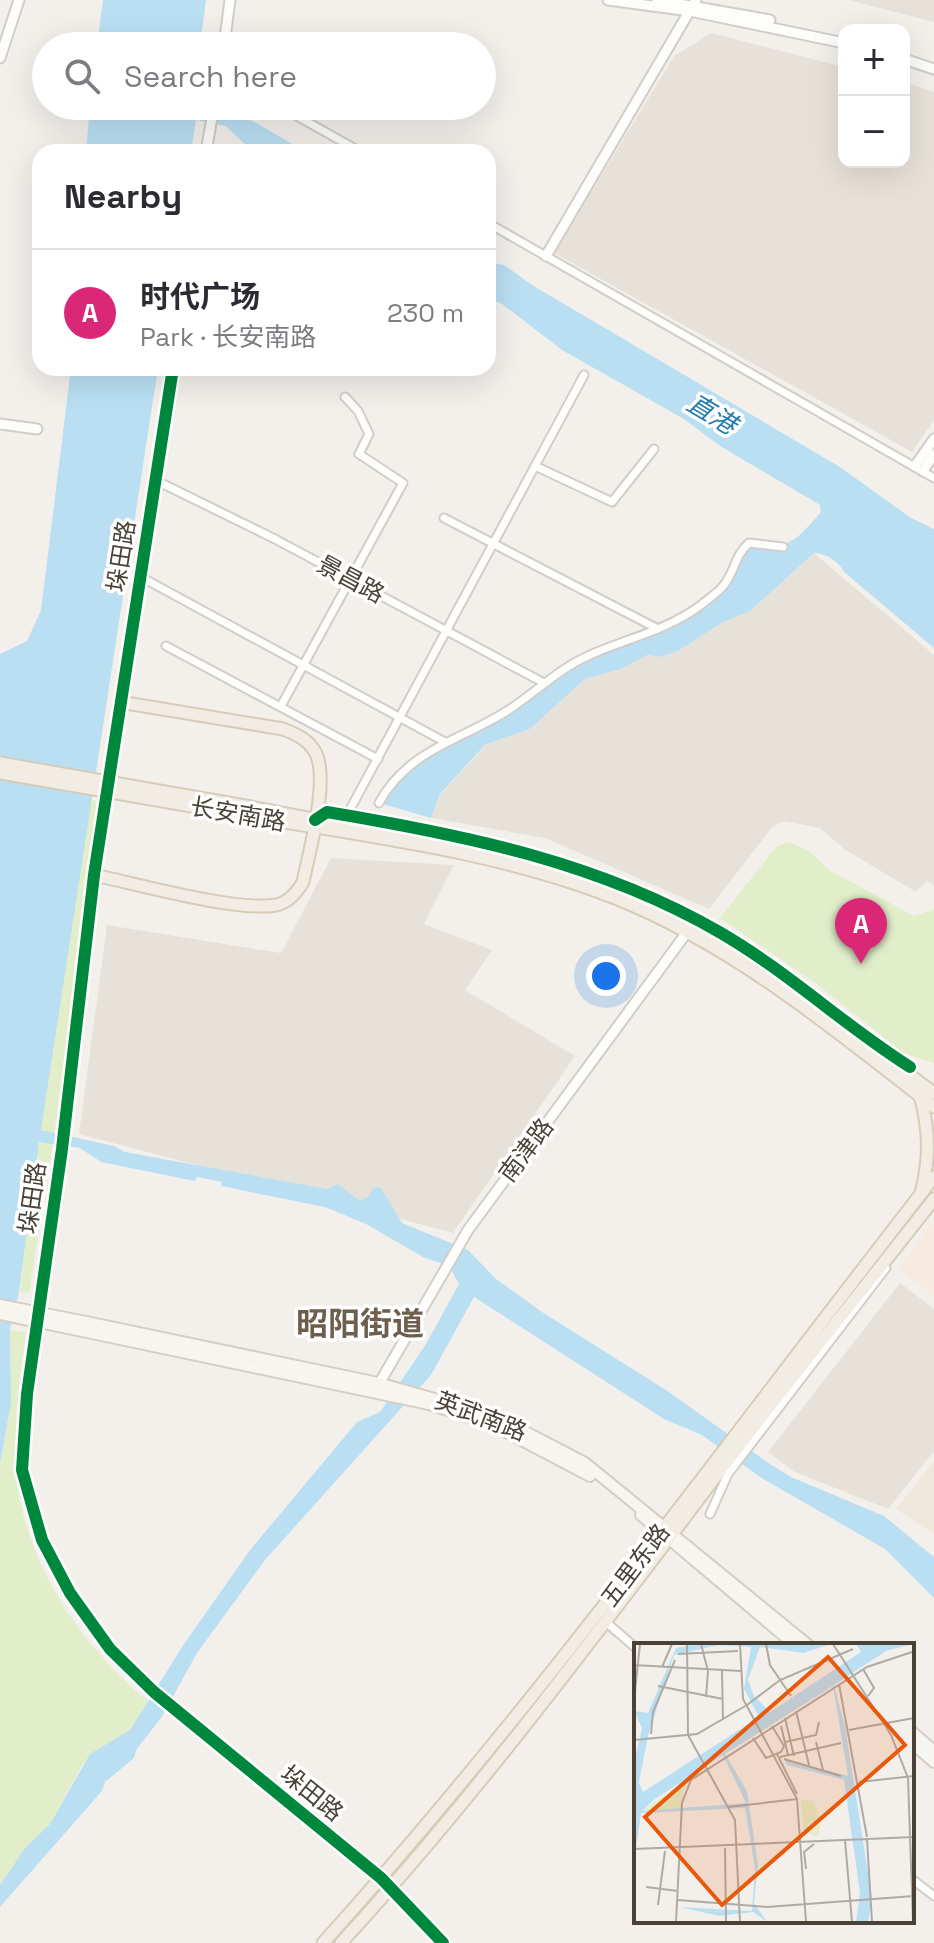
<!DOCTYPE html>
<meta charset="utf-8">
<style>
:root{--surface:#fff;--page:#f2f2f3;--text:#2b2b33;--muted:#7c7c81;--line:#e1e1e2;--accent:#db2777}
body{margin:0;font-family:"Space Grotesk","Noto Sans SC",sans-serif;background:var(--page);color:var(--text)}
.controls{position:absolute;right:24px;top:24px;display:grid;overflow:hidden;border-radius:16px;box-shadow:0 8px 32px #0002}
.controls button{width:72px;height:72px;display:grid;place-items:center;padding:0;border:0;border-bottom:2px solid var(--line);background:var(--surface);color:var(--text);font:40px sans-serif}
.you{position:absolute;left:606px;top:976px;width:28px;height:28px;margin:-20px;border:6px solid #fff;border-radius:50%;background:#1a73e8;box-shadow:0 0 0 12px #1a73e833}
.badge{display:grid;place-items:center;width:52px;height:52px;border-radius:50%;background:var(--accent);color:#fff;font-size:26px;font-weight:700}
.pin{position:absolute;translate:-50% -66px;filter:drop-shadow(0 2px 4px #0008)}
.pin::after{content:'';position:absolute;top:42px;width:28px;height:24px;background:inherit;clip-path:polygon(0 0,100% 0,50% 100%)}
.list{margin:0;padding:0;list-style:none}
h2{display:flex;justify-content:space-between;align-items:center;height:104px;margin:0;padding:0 32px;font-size:34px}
h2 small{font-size:26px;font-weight:400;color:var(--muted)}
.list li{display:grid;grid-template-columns:52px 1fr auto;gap:24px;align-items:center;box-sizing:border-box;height:128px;padding:0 32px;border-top:2px solid var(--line)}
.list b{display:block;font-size:30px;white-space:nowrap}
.list p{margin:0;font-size:26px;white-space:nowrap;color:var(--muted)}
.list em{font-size:26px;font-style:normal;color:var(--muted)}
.icon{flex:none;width:44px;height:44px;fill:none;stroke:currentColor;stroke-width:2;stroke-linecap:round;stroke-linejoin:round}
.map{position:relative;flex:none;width:934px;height:1943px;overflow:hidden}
.search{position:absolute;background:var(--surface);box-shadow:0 8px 32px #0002;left:32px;top:32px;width:464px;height:88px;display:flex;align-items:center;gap:20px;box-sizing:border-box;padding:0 28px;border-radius:44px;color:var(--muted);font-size:30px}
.panel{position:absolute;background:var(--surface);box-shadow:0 8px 32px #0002;left:32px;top:144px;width:464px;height:232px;border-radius:24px}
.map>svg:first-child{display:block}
</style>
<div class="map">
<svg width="934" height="1943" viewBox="0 0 934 1943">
<rect width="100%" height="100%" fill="#f3f0ec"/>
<g fill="#e7e2d9">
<path d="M849 0H934V22Z"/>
<path d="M711 33 844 67V162H904V82L934 92V420L912 452 554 253 674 56Z"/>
<path d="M814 553 934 655V886L927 881 916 892 844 849 820 828 784 821 773 826 709 909 545 838 431 818 440 795 486 745 530 729 585 679 621 669 647 655 660 657 678 651 723 622 750 611Z"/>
<path d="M331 858 454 865 424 924 492 950 465 990 575 1056 453 1233 79 1134 107 925 281 953Z"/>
<path d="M900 1283 934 1309V1451L888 1509 795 1472 768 1452Z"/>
</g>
<path fill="#f6ebde" d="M934 1221V1296L899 1268Z"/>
<path fill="#eee7db" d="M934 1461V1534L896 1509Z"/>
<g fill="#e2eeca">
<path d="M91 800 105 802 54 1134 42 1132 39 1126Z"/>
<path d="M790 842 812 853 829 870 914 916 934 909V1063L905 1054 814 982 720 918 771 853 779 845Z"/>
<path d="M42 1141 53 1143 29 1293 20 1292 36 1146Z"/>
<path d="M10 1330 26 1332C20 1376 14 1421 16 1465 20 1559 81 1646 150 1703L130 1730 83 1764 50 1824 25 1848 0 1885V1464L11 1403Z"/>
</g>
<g fill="#badff3">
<path d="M103 0H206L200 46H97Z"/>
<path d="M90 106H198L197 112 211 115 239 113 306 152H253L226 126 196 120 191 152H86Z"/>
<path d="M488 262 504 265 532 285 840 467 911 518 934 529V648L844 572C839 561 825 553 814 553L750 611 723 622 678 651 660 657 647 655 621 669 585 679 530 729 485 745 440 794 431 818 379 803C402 759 451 740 494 718 517 706 535 686 558 672 610 640 681 634 724 585 734 573 741 557 749 543 791 548 793 544 821 512L820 505 720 446 684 419 562 350 502 304 488 298Z"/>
<path d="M71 368H158L41 1130 114 1146 125 1152 327 1189 338 1184 360 1201 369 1196 373 1187 381 1188 402 1223 468 1250 496 1279 542 1312 666 1390 770 1464 791 1477 884 1516 934 1557V1598L885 1549 760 1477 702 1435 664 1419 474 1297 431 1375 265 1560 197 1653 161 1718 136 1750 134 1758 105 1782 102 1791 0 1907V1885L25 1848 50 1824 90 1754 130 1730 184 1644 250 1550 357 1422 380 1412 426 1344 459 1284 449 1266 423 1257 366 1224 325 1207 221 1186 222 1182 197 1177 195 1181 101 1162 80 1148 39 1142 19 1292 10 1330 11 1403 0 1464V654L27 641 41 610Z"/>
</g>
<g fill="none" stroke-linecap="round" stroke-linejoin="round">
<path stroke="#badff3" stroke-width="8" d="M199 106 218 117"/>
<defs>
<g id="minor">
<path d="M279 106 361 152"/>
<path d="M488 223 934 478"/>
<path d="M535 466 612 502 654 449"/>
<path d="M155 480 275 539 544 683"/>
<path d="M444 518 658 629"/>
<path d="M141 577 445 742"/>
<path d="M166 646 378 759"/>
<path d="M281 706 403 483 359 454 369 434 358 411 345 397"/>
<path d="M379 803C408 749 463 740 510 709 537 691 560 668 590 655 628 638 668 630 701 605 708 599 719 592 724 585 735 571 735 555 749 543L783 547"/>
<path d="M347 815 584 375"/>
<path d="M318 818 327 812C464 835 599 862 721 933 788 972 845 1026 910 1067"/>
<path d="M710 1514 728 1474 886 1268"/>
<path d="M607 1623 636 1648"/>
<path d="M912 1879 934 1896"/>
</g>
<g id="tertiary">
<path d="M608 0 690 11 844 43"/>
<path d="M657 0 770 20"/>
<path d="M224 46 230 0"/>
<path d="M0 58 19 0"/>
<path d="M904 59 934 69"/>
<path d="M206 152 214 106"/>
<path d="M546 256 696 0"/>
<path d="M173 368 94 875 62 1149 27 1394 22 1470 42 1540 70 1593 110 1649 154 1692 381 1878 443 1943"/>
<path d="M0 424 37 429"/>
<path d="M915 466 934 439"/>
<path d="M923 471 934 454"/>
<path d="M376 1389 468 1230 696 920"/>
</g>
<g id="secondary">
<path d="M91 1323 378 1383 495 1416 585 1463 808 1645"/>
<path d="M87 1332 429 1404 491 1424 590 1476"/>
<path d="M641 1515 795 1645"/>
<path d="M912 1732 934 1751"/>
<path d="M912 1743 934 1762"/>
</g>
<g id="primary">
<path d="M251 807C403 838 556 852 695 927 781 973 855 1036 934 1093"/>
<path d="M249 816C371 837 499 852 615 898 733 945 835 1030 934 1107"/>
<path d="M94 875C137 884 237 912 276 905 288 903 297 892 303 882 309 852 331 775 314 750 306 738 295 734 283 729L120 702"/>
<path d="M920 1096C929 1128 930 1156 922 1189"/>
<path d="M323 1943C542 1700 733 1434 934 1177"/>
<path d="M341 1943C488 1783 615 1608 746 1437 808 1357 872 1278 934 1199"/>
</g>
</defs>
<use href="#minor" stroke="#d1cec9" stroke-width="11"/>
<use href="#tertiary" stroke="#d1cec9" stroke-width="13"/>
<use href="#secondary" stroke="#d4cec4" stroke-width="14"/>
<use href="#primary" stroke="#d6ccb8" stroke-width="15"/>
<use href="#minor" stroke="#fdfdfc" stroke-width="7"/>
<use href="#tertiary" stroke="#fdfdfc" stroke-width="9"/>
<use href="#secondary" stroke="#f7f5f0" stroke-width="10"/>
<use href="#primary" stroke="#f2ede4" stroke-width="11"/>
<defs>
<g id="secondary-bridge">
<path d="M0 1305 91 1323"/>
<path d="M0 1314 87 1332"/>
</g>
<g id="primary-bridge">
<path d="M0 763 251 807"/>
<path d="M0 773 249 816"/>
</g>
</defs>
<use href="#secondary-bridge" stroke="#d4cec4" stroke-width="14" stroke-linecap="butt"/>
<use href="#primary-bridge" stroke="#d6ccb8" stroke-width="15" stroke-linecap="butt"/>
<use href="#secondary-bridge" stroke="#f7f5f0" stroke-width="10"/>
<use href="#primary-bridge" stroke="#f2ede4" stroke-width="11"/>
<defs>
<g id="cycleway">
<path d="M173 368 94 875 62 1149 27 1394 22 1470 42 1540 70 1593 110 1649 154 1692 381 1878 443 1943"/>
<path d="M315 820 327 812C464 835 599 862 721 933 788 972 845 1026 910 1067"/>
</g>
</defs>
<use href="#cycleway" stroke="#fff" stroke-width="17"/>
<use href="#cycleway" stroke="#00873e" stroke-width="12"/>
</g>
<g text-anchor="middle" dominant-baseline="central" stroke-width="7" stroke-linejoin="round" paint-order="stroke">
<g font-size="24" fill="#4a4137" stroke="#fff">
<text transform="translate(121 556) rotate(-81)">垛田路</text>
<text transform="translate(351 579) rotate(28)">景昌路</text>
<text transform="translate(238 814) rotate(10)">长安南路</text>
<text transform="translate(526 1150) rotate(-53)">南津路</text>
<text transform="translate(32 1198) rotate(-82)">垛田路</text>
<text transform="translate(481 1416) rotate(21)">英武南路</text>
<text transform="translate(635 1565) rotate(-53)">五里东路</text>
<text transform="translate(312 1793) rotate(39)">垛田路</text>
</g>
<g font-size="26" font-style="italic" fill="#247bae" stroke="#fff">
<text transform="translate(712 414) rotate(31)">直港</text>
</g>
<g font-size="32" font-weight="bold" fill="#6e5f4d" stroke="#fff">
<text x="360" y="1324">昭阳街道</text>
</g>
</g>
<g transform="translate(634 1643)">
<rect width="280" height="280" fill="#f3f0ec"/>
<path d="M70 124 51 144 46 168 7 169ZM167 157 180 158 187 179 184 194 170 188Z" fill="#e2eeca"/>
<path d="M63 1H197L170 10 126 4 114 37 120 53 136 69 227 9 222 1H279L252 8 200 42 211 83 238 255 234 279H222L226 250 210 137 153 122 150 116 214 133 199 43 91 111 113 148 124 222 120 260 133 279 119 269 85 273 46 264 118 268 121 225 111 165 7 170 0 220V120L8 85 0 68 14 70 42 5ZM85 2 117 4 110 46 125 74 9 149 5 139 14 93 40 12ZM89 112 112 160 8 168 21 156Z" fill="#badff3" fill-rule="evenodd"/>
<path fill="none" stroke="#afaaa4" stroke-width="2" d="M53 1 54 91M67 1 74 28 72 54M106 1 109 56 163 156 172 279M132 1 136 22 157 53M199 1 257 92 274 135 279 279M44 11 104 8M0 22 107 28M28 24 38 1M229 26 240 45 234 53M88 28 89 77M205 41 233 194M24 43 89 56M0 58 6 1M113 62 146 37 219 6M162 68 175 122M151 75 160 113M147 83 154 112M215 87 280 75M17 91 19 69 41 17M54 92 101 177 106 279M119 95 132 115 147 109 150 103 138 83M0 97 63 91 113 62M151 99 182 92 185 79M182 99 189 127M143 111 163 151M146 114 207 100M150 116 207 133M225 139 280 133M94 164 164 156M233 196 238 279M211 197 218 279M91 205 92 279M0 206 280 194M172 226 170 209 180 201M12 244 44 248M44 257 133 264 280 253M24 262 31 208M42 279 48 160 57 137 233 24 278 9"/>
<path fill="#e8590c" fill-opacity="0.15" stroke="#e8590c" stroke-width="4" d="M194 14 271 102 88 262 11 174Z"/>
<rect width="280" height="280" fill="none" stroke="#4a4137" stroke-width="4"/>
</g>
</svg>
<div class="controls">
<button>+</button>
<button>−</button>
</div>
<div class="you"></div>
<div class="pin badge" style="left:861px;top:964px">A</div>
<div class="search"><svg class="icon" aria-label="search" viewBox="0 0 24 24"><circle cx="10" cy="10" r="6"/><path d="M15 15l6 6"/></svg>Search here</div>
<section class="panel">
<h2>Nearby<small></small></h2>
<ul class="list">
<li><span class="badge">A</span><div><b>时代广场</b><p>Park · 长安南路</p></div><em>230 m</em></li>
</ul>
</section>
</div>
